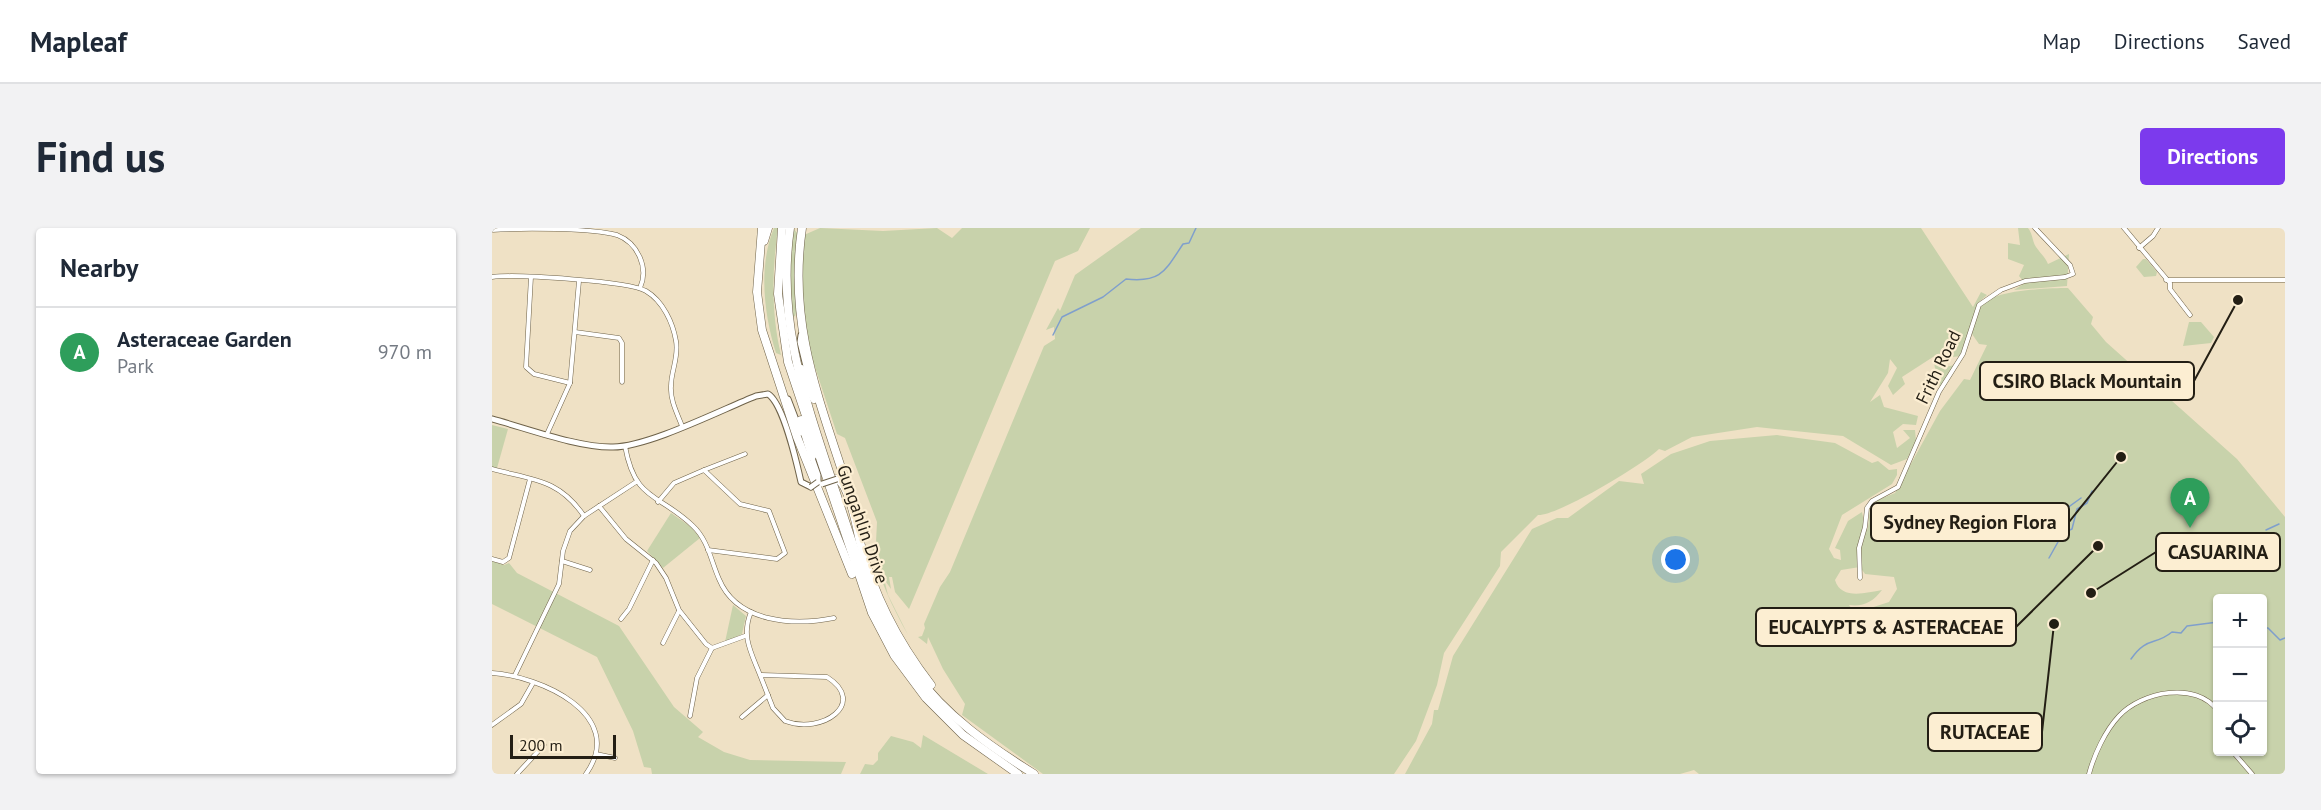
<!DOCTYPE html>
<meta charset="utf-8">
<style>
:root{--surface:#fff;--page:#f2f2f3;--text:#1f2937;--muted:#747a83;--line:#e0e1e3;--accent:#7c3aed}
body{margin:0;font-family:"PT Sans",sans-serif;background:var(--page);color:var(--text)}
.controls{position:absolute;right:18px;bottom:18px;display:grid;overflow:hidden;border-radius:6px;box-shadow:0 2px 4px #0004}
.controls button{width:54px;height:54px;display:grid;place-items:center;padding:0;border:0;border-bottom:2px solid var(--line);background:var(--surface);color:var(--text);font:30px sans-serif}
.scale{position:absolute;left:18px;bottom:15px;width:106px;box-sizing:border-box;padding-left:6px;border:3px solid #231e14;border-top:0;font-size:16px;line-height:21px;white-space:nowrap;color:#231e14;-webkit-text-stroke:4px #fceed2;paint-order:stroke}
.you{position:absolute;left:1184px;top:332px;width:21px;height:21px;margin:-15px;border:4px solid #fff;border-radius:50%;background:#1a73e8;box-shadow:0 0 0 9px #1a73e833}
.badge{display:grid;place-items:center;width:39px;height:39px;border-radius:50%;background:var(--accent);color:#fff;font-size:20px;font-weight:700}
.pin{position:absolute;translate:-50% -50px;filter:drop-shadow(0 2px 3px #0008)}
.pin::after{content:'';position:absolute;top:32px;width:21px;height:18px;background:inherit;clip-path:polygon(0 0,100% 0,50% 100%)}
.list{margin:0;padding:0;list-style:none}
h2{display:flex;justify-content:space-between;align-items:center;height:78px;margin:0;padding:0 24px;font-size:26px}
h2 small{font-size:20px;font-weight:400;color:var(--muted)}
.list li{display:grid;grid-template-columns:39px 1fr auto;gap:18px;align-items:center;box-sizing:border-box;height:90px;padding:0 24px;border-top:2px solid var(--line)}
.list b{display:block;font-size:22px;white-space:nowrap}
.list p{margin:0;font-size:20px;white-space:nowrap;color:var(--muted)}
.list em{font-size:20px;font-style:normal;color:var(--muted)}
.icon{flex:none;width:33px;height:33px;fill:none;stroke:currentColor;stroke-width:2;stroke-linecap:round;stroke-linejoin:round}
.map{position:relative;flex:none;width:1793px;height:546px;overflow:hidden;border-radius:6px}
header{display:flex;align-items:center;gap:36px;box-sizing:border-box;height:84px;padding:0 30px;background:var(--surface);border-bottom:2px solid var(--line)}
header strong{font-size:28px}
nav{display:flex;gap:33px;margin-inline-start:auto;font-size:21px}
.intro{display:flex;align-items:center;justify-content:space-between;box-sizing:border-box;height:144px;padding:0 36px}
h1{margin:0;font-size:42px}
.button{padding:15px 27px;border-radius:6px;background:var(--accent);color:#fff;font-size:21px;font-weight:700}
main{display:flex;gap:36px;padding:0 36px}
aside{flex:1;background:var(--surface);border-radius:6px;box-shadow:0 2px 4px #0004}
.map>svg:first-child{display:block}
</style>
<header>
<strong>Mapleaf</strong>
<nav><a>Map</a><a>Directions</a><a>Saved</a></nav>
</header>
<div class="intro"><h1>Find us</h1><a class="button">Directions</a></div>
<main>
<aside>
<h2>Nearby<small></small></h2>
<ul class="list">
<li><span class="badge" style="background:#2e9e5b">A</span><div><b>Asteraceae Garden</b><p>Park</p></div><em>970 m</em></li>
</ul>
</aside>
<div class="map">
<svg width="1793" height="546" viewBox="0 0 1793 546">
<rect width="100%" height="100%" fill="#efe1c5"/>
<g fill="#c8d2ab" fill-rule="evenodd">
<path d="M282 0H286C280 43 279 85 289 127L284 125C272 87 266 38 282 0Z"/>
<path d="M301 0 306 6 303 28 305 82 303 88 300 89 297 47Z"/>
<path d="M328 0 391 3 445 0 460 10 470 0H598L586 23 563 33 417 381 403 364 400 349H397L399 361 392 351 396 367 416 407C400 378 386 350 380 317L389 339 384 314 385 294 353 210 345 206 315 115 308 46 312 7Z"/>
<path d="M649 0H1429L1481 79 1489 64 1495 67 1486 75 1469 128 1461 129 1462 112 1451 128 1450 140 1462 137 1449 158 1433 156 1435 148 1444 146 1441 129 1410 149 1413 156 1401 167 1396 158 1405 140 1398 131 1396 145 1378 174 1388 167 1392 179 1426 188 1424 197 1411 196 1401 204 1405 220 1418 210 1411 202H1423L1424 213 1415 231 1399 237 1351 208 1265 199 1200 209 1173 223 1167 221C1152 236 1066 288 1046 287L1009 324 1008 338 952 425 945 457 924 513 902 546H551L470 487 473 476 451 441 436 409 435 416 426 409 430 408 433 400 432 396 448 359 458 344 552 118 563 111 562 99 554 102 566 80 568 83 583 47Z"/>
<path d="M1526 0H1536C1541 6 1540 13 1544 19 1549 26 1553 29 1556 36L1577 26 1575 58 1522 62 1533 55 1527 48 1532 37 1516 31V15L1528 17Z"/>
<path d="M1651 31H1654L1665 44 1664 48 1652 49 1644 39Z"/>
<path d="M1576 60 1601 89 1599 96 1614 114 1745 231 1793 289V546H1207L1202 542 1188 546H913L940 496 942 482H946L961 428 1040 301 1065 290H1076L1127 253 1152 256 1149 246 1179 226 1218 213 1285 207 1343 215 1380 235 1386 233 1397 242 1405 241V247L1400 256 1350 287 1337 321 1342 330 1349 332 1348 322 1343 320 1356 293 1370 284 1373 299 1370 307 1376 300 1378 279 1383 273 1403 265 1448 183 1472 151 1478 152 1495 117 1487 116 1480 106C1483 96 1484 82 1492 75 1505 62 1557 60 1576 60ZM1368 339 1373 346 1402 349 1405 361 1397 374 1363 385 1357 377C1371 379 1381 374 1390 362 1373 365 1349 372 1343 352L1349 342ZM1726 370H1770V524H1726Z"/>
<path d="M1697 94H1709L1722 109 1719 115 1691 118Z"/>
<path d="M0 197 16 201 5 240 0 239Z"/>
<path d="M179 285 199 299 208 310 171 340 155 323Z"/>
<path d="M0 333 12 337 17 335 25 345 127 398 182 479 211 504 206 509 232 524 258 532 354 534 349 546H160L159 540 152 539 141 503 105 429 0 376Z"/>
<path d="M241 377 254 388 250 406 233 414Z"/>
<path d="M431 507 496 546H368L373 536 381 537 386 532V525L399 508 421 514 429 520Z"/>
</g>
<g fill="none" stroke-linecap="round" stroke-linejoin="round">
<g stroke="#7f9fcc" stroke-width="1.5">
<path d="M561 107 570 89 611 69 634 51C669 55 673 43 691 16L697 15 704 0"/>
<path d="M1571 283 1589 270"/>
<path d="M1774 302 1787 296"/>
<path d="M1557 330 1571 305 1580 301 1585 281 1595 275 1600 263"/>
<path d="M1684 340 1688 343"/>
<path d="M1690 343 1696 341"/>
<path d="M1770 400H1776L1788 412 1793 410"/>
<path d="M1639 431C1655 408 1663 418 1680 404L1689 405 1695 398 1726 394"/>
</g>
<defs>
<g id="minor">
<path d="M1632 0 1678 55V61L1698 87"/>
<path d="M0 2C30 0 99 0 125 7 146 15 157 40 148 60"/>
<path d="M1647 20 1661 8 1666 0"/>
<path d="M0 49C24 46 136 53 154 63 171 73 181 95 184 113 187 129 179 143 179 158 178 172 185 185 190 198"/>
<path d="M39 49 34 139 42 146 78 155"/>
<path d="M1674 52H1793"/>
<path d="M83 104 127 110 130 115V154"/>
<path d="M55 206 78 155 87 53"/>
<path d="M133 218C143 274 167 265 201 298 216 312 219 333 227 351 245 395 302 398 342 390"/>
<path d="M0 241C41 252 67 251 92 288"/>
<path d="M212 242 253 226"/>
<path d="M166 274 182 255 212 242 248 276 277 283 293 325 285 331 216 322"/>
<path d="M107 278 134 311 164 335 174 350 187 382 214 416 220 420"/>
<path d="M0 331 11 334 17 330 38 251"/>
<path d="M70 333 98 342"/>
<path d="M1368 350 1367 320 1373 299 1375 280 1380 273 1406 259 1447 164 1471 126 1487 77 1509 62 1533 53 1573 49 1581 46 1578 37 1543 0"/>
<path d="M259 384C249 408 259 424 268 447L335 449C376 475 330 507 293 493L281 480 268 447"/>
<path d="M129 391 137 381 161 332"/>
<path d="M171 415 187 383"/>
<path d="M0 445C47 448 136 486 94 546"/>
<path d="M23 447 67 356 71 323 78 303 92 288 144 254"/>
<path d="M198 488 205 450 220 420 253 408"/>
<path d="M250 489 276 467"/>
<path d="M0 497 29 476 41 455"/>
<path d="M1741 524 1760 546"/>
<path d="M104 526 123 530"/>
<path d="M25 546 52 517"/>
<path d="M1597 546C1602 527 1613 503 1627 488 1649 464 1704 452 1726 483"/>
</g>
<g id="tertiary">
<path d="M309 107 308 114 318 155"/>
<path d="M296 171 309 205"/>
<path d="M0 191C34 200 87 220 121 219 156 219 229 182 264 168L276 166C291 175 305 236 309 254L319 259"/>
<path d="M319 227 326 247V254"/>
</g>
<g id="motorway">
<path d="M270 0 265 64 270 102 305 209 360 346"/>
<path d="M290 0 286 66 296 134 380 385 402 427 434 470 471 507 526 546"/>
<path d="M298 0C284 96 315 176 344 265 364 327 383 391 422 444 454 488 496 517 542 546"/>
<path d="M310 0C296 96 326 168 355 258"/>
<path d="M272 13 276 0"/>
<path d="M309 141 322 171"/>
<path d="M309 192 320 228"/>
<path d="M345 251C357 256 365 300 368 314 381 366 406 414 439 457"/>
</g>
</defs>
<use href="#minor" stroke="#6e6249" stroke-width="5"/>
<use href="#tertiary" stroke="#6e6249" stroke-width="7"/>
<use href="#motorway" stroke="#6e6249" stroke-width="9"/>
<use href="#minor" stroke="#fff" stroke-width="4"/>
<use href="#tertiary" stroke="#fff" stroke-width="5"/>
<use href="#motorway" stroke="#fff" stroke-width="8"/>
<defs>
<g id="tertiary-bridge">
<path d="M330 256 345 251"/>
<path d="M319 259 326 254"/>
</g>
</defs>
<use href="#tertiary-bridge" stroke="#6e6249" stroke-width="7" stroke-linecap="butt"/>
<use href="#tertiary-bridge" stroke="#fff" stroke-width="5"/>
</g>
<g text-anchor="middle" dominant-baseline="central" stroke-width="4.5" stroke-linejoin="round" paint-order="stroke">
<g font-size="18" fill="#231e14" stroke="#fceed2">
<text transform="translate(1446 139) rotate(-64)">Frith Road</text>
<text transform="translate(371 296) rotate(71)">Gungahlin Drive</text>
</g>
</g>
<path fill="none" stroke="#231e14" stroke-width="2" d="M1746 72L1702 153M1629 229L1577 294M1599 365L1664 324M1606 318L1524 399M1562 396L1550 504"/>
<g fill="#231e14" stroke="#fceed2" stroke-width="2">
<circle cx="1746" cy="72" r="6"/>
<circle cx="1629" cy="229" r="6"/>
<circle cx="1599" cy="365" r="6"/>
<circle cx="1606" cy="318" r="6"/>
<circle cx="1562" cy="396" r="6"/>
</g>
<g fill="#fceed2" stroke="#231e14" stroke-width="2">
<rect x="1488" y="134" width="214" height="38" rx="6"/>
<rect x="1379" y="275" width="198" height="38" rx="6"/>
<rect x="1664" y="305" width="124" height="38" rx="6"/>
<rect x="1264" y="380" width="260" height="38" rx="6"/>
<rect x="1436" y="485" width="114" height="38" rx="6"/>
</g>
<g font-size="20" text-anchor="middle" font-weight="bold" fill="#231e14">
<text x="1595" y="160">CSIRO Black Mountain</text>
<text x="1478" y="301">Sydney Region Flora</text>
<text x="1726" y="331">CASUARINA</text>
<text x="1394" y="406">EUCALYPTS &amp; ASTERACEAE</text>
<text x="1493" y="511">RUTACEAE</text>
</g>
</svg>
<div class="controls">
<button>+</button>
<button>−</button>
<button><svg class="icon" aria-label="locate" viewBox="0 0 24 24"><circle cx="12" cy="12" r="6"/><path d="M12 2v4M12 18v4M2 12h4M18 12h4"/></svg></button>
</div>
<div class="scale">200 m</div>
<div class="you"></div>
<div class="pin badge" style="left:1698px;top:300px;background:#2e9e5b">A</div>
</div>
</main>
